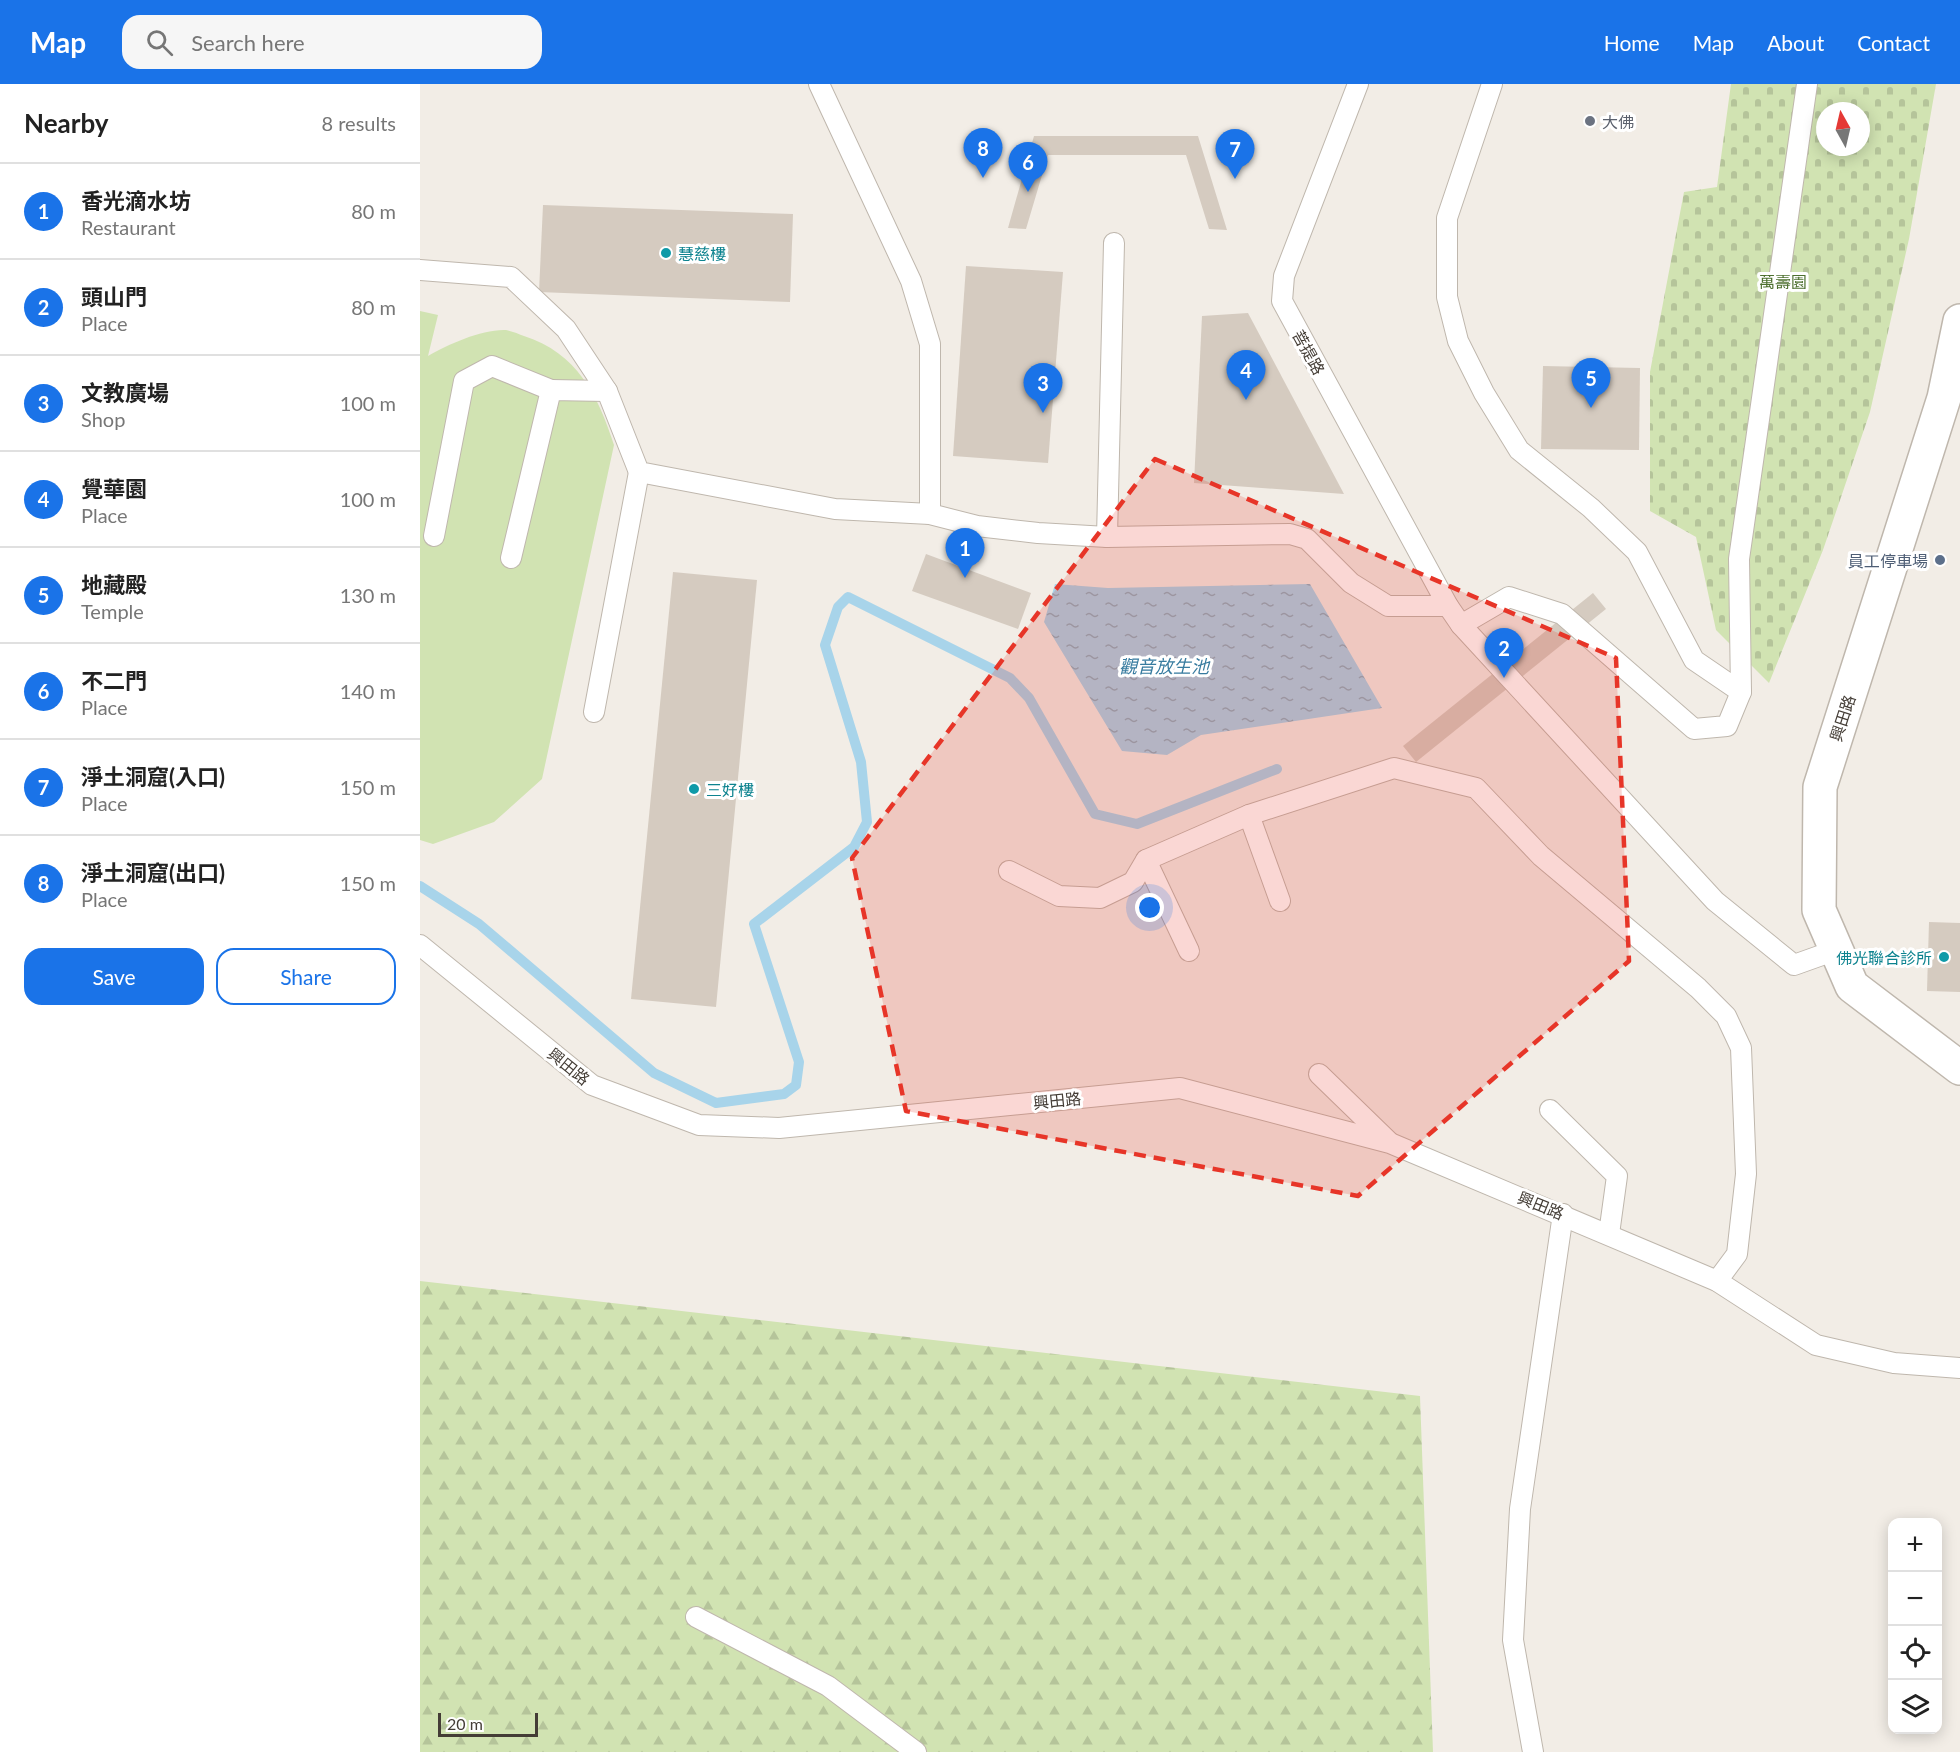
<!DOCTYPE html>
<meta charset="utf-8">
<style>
:root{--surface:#fff;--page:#f6f6f6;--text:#222;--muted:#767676;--line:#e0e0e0;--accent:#1a73e8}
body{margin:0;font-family:Lato,"Noto Sans TC",sans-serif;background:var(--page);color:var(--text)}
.controls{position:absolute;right:18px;bottom:18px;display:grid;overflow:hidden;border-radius:12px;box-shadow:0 3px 15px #0003}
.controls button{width:54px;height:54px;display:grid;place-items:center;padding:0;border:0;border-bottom:2px solid var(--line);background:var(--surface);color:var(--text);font:30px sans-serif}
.compass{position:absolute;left:1396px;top:18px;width:54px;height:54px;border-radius:50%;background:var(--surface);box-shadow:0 3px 15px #0003;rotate:352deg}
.scale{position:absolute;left:18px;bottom:15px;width:100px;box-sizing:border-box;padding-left:6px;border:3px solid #443d36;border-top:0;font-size:16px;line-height:21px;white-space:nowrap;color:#443d36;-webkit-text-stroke:4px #fff;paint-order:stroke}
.you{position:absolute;left:730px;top:824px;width:21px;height:21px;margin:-15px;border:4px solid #fff;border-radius:50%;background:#1a73e8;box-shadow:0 0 0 9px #1a73e833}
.badge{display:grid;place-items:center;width:39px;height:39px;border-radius:50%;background:var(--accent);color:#fff;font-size:20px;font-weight:700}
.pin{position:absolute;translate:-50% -50px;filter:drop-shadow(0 2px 3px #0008)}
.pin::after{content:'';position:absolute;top:32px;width:21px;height:18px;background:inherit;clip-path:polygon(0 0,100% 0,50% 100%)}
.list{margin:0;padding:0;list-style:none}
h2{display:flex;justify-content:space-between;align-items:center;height:78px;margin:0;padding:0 24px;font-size:26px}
h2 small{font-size:20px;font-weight:400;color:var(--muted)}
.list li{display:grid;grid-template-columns:39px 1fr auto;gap:18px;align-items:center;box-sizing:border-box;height:96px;padding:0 24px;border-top:2px solid var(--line)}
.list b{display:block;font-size:22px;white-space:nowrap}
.list p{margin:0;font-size:20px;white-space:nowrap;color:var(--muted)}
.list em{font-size:20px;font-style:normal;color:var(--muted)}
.actions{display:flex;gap:12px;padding:18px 24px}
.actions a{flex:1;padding:14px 0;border:2px solid var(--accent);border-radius:18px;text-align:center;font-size:21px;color:var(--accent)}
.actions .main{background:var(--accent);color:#fff}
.icon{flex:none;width:33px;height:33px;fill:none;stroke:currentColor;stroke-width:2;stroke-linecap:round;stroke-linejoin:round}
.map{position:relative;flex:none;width:1540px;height:1668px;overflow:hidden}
header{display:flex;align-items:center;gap:36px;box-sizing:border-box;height:84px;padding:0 30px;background:var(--accent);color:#fff}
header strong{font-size:28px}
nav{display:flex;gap:33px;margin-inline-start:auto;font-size:21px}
.search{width:420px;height:54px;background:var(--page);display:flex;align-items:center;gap:15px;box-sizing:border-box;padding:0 21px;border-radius:18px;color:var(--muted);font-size:22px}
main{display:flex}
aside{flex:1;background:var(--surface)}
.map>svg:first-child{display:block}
</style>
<header>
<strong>Map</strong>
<div class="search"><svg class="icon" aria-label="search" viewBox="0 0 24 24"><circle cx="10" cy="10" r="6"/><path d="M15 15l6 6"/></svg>Search here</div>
<nav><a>Home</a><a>Map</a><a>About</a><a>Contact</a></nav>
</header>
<main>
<aside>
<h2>Nearby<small>8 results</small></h2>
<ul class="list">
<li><span class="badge">1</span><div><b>香光滴水坊</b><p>Restaurant</p></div><em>80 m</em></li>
<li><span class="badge">2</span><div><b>頭山門</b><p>Place</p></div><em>80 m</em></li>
<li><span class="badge">3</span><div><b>文教廣場</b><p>Shop</p></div><em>100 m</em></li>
<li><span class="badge">4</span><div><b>覺華園</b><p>Place</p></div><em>100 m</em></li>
<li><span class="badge">5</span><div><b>地藏殿</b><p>Temple</p></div><em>130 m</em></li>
<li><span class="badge">6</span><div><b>不二門</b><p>Place</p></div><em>140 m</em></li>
<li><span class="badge">7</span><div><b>淨土洞窟(入口)</b><p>Place</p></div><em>150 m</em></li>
<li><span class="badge">8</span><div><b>淨土洞窟(出口)</b><p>Place</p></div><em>150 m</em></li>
</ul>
<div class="actions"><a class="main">Save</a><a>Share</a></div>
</aside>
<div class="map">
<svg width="1540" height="1668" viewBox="0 0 1540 1668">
<defs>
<pattern id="forest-firs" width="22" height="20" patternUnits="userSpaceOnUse" patternTransform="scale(1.5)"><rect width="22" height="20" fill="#d1e3b2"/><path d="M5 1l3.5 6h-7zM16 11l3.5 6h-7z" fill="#b5c49a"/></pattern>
<pattern id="cemetery-stones" width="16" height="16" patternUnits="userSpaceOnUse" patternTransform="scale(1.5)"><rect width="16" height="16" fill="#d1e3b2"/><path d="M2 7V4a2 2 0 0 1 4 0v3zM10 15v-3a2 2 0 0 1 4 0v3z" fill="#b5c49a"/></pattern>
<pattern id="water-ripples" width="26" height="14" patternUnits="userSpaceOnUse" patternTransform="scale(1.5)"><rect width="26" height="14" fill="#a8d4ea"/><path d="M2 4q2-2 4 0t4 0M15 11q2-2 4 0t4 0" fill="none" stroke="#8aadbe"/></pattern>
</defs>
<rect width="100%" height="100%" fill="#f2ede6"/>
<path fill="url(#forest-firs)" d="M0 1197 1000 1312 1013 1668H0Z"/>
<path fill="url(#cemetery-stones)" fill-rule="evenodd" d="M1311 0H1516L1489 155 1450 328 1403 466 1349 599 1296 546 1276 453 1230 427V288L1264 108 1297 103ZM1405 27H1441V63H1405Z"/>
<path fill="#d1e3b2" d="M0 227 18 231 8 272C29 260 62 245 86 246 92 247 99 250 104 252 157 269 178 311 194 361L122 695 74 738 13 760 0 756Z"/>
<path fill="url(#water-ripples)" d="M635 500 688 504 890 500 962 624 781 651 747 671 702 667 624 538Z"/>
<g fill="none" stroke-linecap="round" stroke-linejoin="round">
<path stroke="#a8d4ea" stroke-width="10" d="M0 802 59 840 234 989 296 1019 364 1010 376 1001 379 978 334 840 434 763 447 738 441 678 405 561 418 523 428 513 590 594 609 614 675 730 717 740 857 685"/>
</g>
<g fill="#d5cbc0">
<path d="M614 52H778L807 146 789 145 766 71H628L606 145 588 144Z"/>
<path d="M123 121 373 130 370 218 119 208Z"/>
<path d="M546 182 643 188 628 379 533 372Z"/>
<path d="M828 229 924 410 774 399 782 232Z"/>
<path d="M1123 282 1220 284 1219 366 1121 365Z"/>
<path d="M506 470 611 509 598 545 492 507Z"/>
<path d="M253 488 337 496 296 923 211 915Z"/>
<path d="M1173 509 1186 525 996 678 983 662Z"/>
<path d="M1509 838 1540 839V908L1507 907Z"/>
</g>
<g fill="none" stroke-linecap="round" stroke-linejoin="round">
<defs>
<g id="service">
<path d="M399 0 491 197 510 260V430"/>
<path d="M938 0 864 192 862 217 1028 522 1041 541 1295 817 1374 881 1416 866"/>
<path d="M0 186 91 193 146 245 187 307 219 388 415 425 510 430 557 442 618 449 687 453 870 450 887 455 931 499 968 522H1028"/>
<path d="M14 452 44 297 72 282 131 306"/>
<path d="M687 453 694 159"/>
<path d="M91 474 131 306 187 307"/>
<path d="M1041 541 1089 513 1142 530 1274 645 1307 642 1321 608 1274 576 1217 468 1171 424 1099 366 1064 309 1038 257 1027 213V134L1072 0"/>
<path d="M1321 608 1319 475 1387 0"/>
<path d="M174 628 219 388"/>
<path d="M829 731 860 817"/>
<path d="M726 776 769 867"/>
<path d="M589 787 639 812 680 814 713 798 726 776 829 731 974 684 1056 704 1121 772 1278 904 1306 932 1321 964 1326 1090 1317 1170 1297 1197"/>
<path d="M0 861 172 1001 279 1041 359 1044 760 1004 970 1059 1297 1197 1396 1261 1474 1279 1540 1284"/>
<path d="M899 990 968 1057"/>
<path d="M1130 1026 1197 1092 1189 1150"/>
<path d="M276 1533 408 1602 496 1668"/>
<path d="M1113 1668 1093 1556 1100 1425 1143 1130"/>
</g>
<path id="tertiary" d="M1540 237 1524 314 1400 703 1399 826 1432 902 1540 984"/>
</defs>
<use href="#service" stroke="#bfb7ad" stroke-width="22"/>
<use href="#tertiary" stroke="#bfb7ad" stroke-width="36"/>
<use href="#service" stroke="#fff" stroke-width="20"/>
<use href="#tertiary" stroke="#fff" stroke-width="33"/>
</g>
<path fill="#e73528" fill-opacity="0.2" stroke="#e73528" stroke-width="4.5" stroke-dasharray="12 8" stroke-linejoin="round" d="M735 375 1196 574 1209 877 938 1112 486 1027 432 774Z"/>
<circle fill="#6b7280" stroke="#fff" stroke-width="2" cx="1170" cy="37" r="6"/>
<g fill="#0f9aa8" stroke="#fff" stroke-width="2">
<circle cx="246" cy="169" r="6"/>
<circle cx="274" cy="705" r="6"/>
<circle cx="1524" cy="873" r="6"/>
</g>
<circle fill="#5c6f8a" stroke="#fff" stroke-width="2" cx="1520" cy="476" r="6"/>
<g text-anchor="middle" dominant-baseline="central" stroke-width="6" stroke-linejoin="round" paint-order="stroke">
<g font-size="16" fill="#5b616d" stroke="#fff" text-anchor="start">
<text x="1182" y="37">大佛</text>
</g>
<g font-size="16" fill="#0d838f" stroke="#fff" text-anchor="start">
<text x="258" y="169">慧慈樓</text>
<text x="286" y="705">三好樓</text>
<text x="1512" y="873" text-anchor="end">佛光聯合診所</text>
</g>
<g font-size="16" fill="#4d702f" stroke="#fff">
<text x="1363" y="197">萬壽園</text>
</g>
<g font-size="16" fill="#443d36" stroke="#fff">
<text transform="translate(889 268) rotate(61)">菩提路</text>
<text transform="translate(1422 634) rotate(-72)">興田路</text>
<text transform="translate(149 982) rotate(39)">興田路</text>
<text transform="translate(637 1016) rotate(-6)">興田路</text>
<text transform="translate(1121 1121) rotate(22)">興田路</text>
</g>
<g font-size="16" fill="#4e5e75" stroke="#fff" text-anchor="end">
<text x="1508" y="476">員工停車場</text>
</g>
<g font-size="18" font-style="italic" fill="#377b9f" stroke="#fff">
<text x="744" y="582">觀音放生池</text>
</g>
</g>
</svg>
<div class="controls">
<button>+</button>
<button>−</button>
<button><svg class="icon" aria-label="locate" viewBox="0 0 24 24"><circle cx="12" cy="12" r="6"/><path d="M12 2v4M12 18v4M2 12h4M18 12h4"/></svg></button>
<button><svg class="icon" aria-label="layers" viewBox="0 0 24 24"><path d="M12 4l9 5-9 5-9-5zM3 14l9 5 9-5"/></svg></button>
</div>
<svg class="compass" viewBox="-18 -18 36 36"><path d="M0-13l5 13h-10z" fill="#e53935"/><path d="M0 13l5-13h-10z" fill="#767676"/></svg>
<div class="scale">20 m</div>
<div class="you"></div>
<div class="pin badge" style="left:545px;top:494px">1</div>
<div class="pin badge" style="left:1084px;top:594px">2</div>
<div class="pin badge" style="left:623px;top:329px">3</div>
<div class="pin badge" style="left:826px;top:316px">4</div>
<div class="pin badge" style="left:1171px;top:324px">5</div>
<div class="pin badge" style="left:608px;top:108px">6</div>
<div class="pin badge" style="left:815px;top:95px">7</div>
<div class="pin badge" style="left:563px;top:94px">8</div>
</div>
</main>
